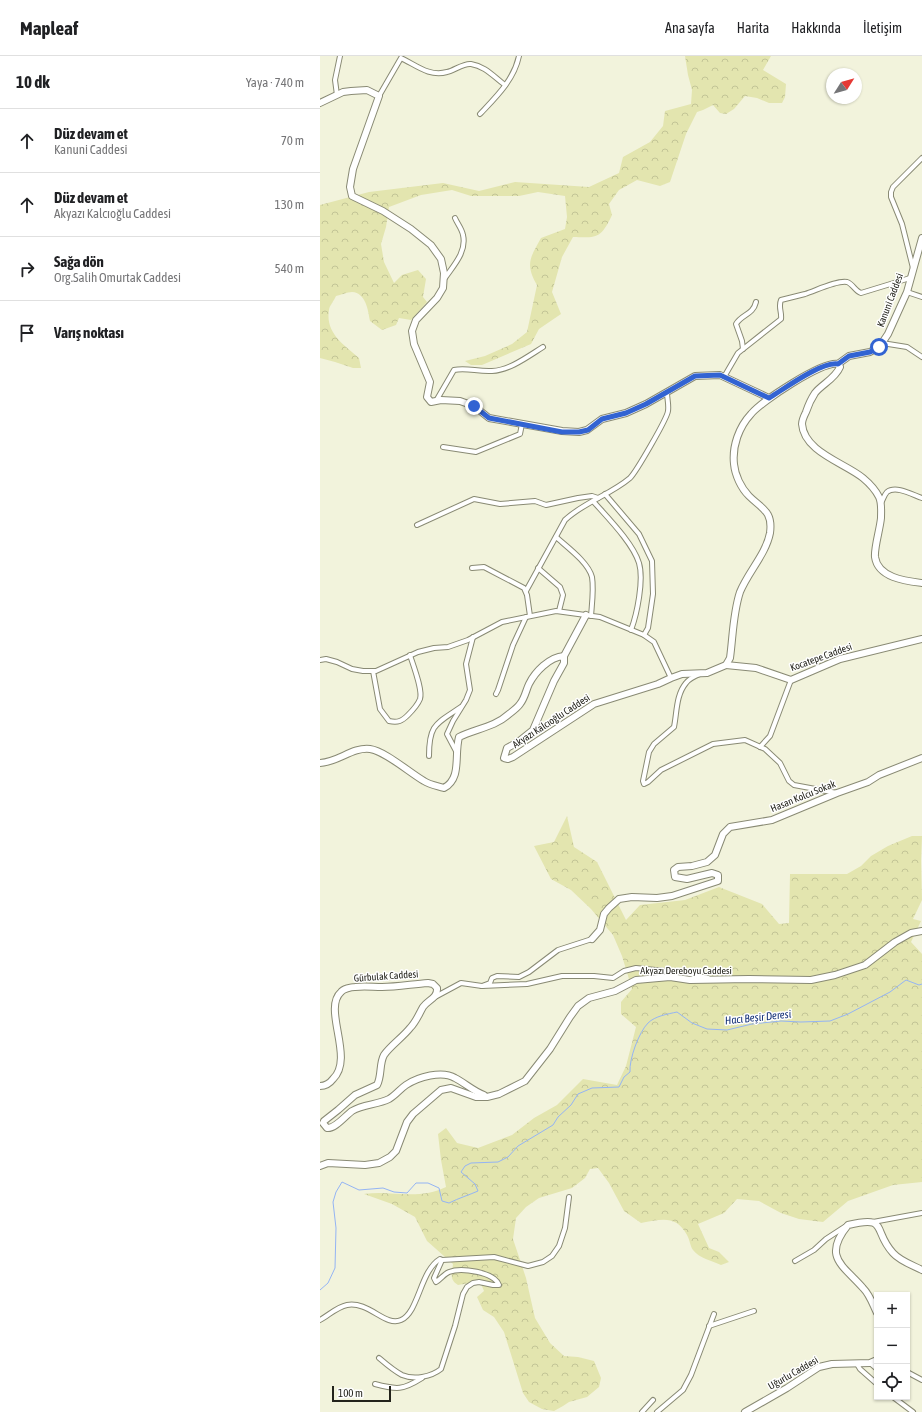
<!DOCTYPE html>
<html lang="tr">
<meta charset="utf-8">
<style>
:root{--surface:#fff;--page:#f2f2f2;--text:#202124;--muted:#757577;--line:#e0e0e0}
body{margin:0;font-family:"Asap Condensed",sans-serif;background:var(--page);color:var(--text)}
.controls{position:absolute;right:12px;bottom:12px;display:grid;overflow:hidden;border-radius:0px;box-shadow:0 1px 3px #0004}
.controls button{width:36px;height:36px;display:grid;place-items:center;padding:0;border:0;border-bottom:1px solid var(--line);background:var(--surface);color:var(--text);font:20px sans-serif}
.compass{position:absolute;left:506px;top:12px;width:36px;height:36px;border-radius:50%;background:var(--surface);box-shadow:0 1px 3px #0004;rotate:53deg}
.scale{position:absolute;left:12px;bottom:10px;width:59px;box-sizing:border-box;padding-left:4px;border:2px solid #23231b;border-top:0;font-size:11px;line-height:14px;white-space:nowrap;color:#23231b;-webkit-text-stroke:3px #fff;paint-order:stroke}
.stop{position:absolute;width:12px;height:12px;margin:-9px;border:3px solid #3263d2;border-radius:50%;background:#fff}
.stop.end{background:#3263d2;border-color:#fff;box-shadow:0 1px 4px #0008}
.list{margin:0;padding:0;list-style:none}
h2{display:flex;justify-content:space-between;align-items:center;height:52px;margin:0;padding:0 16px;font-size:17px}
h2 small{font-size:13px;font-weight:400;color:var(--muted)}
.list li{display:grid;grid-template-columns:26px 1fr auto;gap:12px;align-items:center;box-sizing:border-box;height:64px;padding:0 16px;border-top:1px solid var(--line)}
.list b{display:block;font-size:15px;white-space:nowrap}
.list p{margin:0;font-size:13px;white-space:nowrap;color:var(--muted)}
.list em{font-size:13px;font-style:normal;color:var(--muted)}
.icon{flex:none;width:22px;height:22px;fill:none;stroke:currentColor;stroke-width:2;stroke-linecap:round;stroke-linejoin:round}
.map{position:relative;flex:none;width:602px;height:1356px;overflow:hidden}
header{display:flex;align-items:center;gap:24px;box-sizing:border-box;height:56px;padding:0 20px;background:var(--surface);border-bottom:1px solid var(--line)}
header strong{font-size:19px}
nav{display:flex;gap:22px;margin-inline-start:auto;font-size:14px}
main{display:flex}
aside{flex:1;background:var(--surface)}
.map>svg:first-child{display:block}
</style>
<header>
<strong>Mapleaf</strong>
<nav><a>Ana sayfa</a><a>Harita</a><a>Hakkında</a><a>İletişim</a></nav>
</header>
<main>
<aside>
<h2>10 dk<small>Yaya · 740 m</small></h2>
<ul class="list">
<li><svg class="icon" aria-label="ahead" viewBox="0 0 24 24"><path d="M12 20V5M6 11l6-6 6 6"/></svg><div><b>Düz devam et</b><p>Kanuni Caddesi</p></div><em>70 m</em></li>
<li><svg class="icon" aria-label="ahead" viewBox="0 0 24 24"><path d="M12 20V5M6 11l6-6 6 6"/></svg><div><b>Düz devam et</b><p>Akyazı Kalcıoğlu Caddesi</p></div><em>130 m</em></li>
<li><svg class="icon" aria-label="right" viewBox="0 0 24 24"><path d="M7 20v-9h11M14 6l5 5-5 5"/></svg><div><b>Sağa dön</b><p>Org.Salih Omurtak Caddesi</p></div><em>540 m</em></li>
<li><svg class="icon" aria-label="arrive" viewBox="0 0 24 24"><path d="M6 21V4h12l-3 4 3 4H6"/></svg><div><b>Varış noktası</b></div></li>
</ul>
</aside>
<div class="map">
<svg width="602" height="1356" viewBox="0 0 602 1356">
<defs>
<pattern id="forest-crowns" width="20" height="18" patternUnits="userSpaceOnUse"><rect width="20" height="18" fill="#e3e5af"/><path d="M2 6a3 3 0 1 1 6 0M12 15a3 3 0 1 1 6 0" fill="none" stroke="#c2c496"/></pattern>
</defs>
<rect width="100%" height="100%" fill="#f2f3dc"/>
<g fill="url(#forest-crowns)">
<path d="M365 0H451L443 14 466 28 465 41 462 47H449L437 42 425 40 414 53 406 58 400 57 393 49 383 54 377 56 366 78 350 126 340 130 317 124 299 134 289 148 292 159C281 182 278 182 253 181L242 201 232 236 241 258 219 273 211 288 162 309H151L145 305 165 300 192 288 207 276 217 229C205 208 210 202 221 182L245 173 247 161 245 140 218 136 199 140H151L132 134 101 139 69 151 66 171 61 188 64 206 74 227 82 219 98 214 106 223 103 241 107 246 91 264 79 262 76 269 62 274 50 265C48 254 46 237 32 236 27 236 21 239 16 240 14 245 9 250 9 254 5 277 24 289 39 302L41 312H33L15 306 0 302V149L49 136 123 127 159 135 195 126 269 131 299 117 303 101 330 86 343 70 345 55 371 48 372 34 368 19Z"/>
<path d="M247 760 254 791 277 806 306 864 320 849 365 844 399 831 442 848 459 868 469 867 470 818H527L541 810 551 800 568 790 592 780H602L601 805 602 844 593 863 601 865 591 886 602 898V1126L573 1129 528 1145 503 1166 479 1163 461 1157 439 1145 417 1143 404 1157 378 1168 389 1192 399 1196 409 1206 401 1209C392 1205 379 1202 373 1194 370 1190 370 1184 367 1179 355 1158 341 1164 321 1167L304 1155 289 1127 278 1112 270 1113 265 1122 252 1132 219 1142 206 1151 196 1162 193 1183 206 1222 215 1262 230 1287 244 1300 258 1301 274 1305 281 1322 279 1331 267 1341 249 1346 243 1350 234 1355 222 1353 209 1346 203 1337 184 1276 174 1261 163 1254 157 1241 164 1235 161 1228 149 1227 138 1229C129 1224 132 1217 133 1208L107 1185 95 1161 72 1148 44 1138C74 1134 96 1145 126 1131L121 1104 118 1078 126 1072 137 1087 158 1092 192 1079 214 1062 237 1049 263 1023 297 1029 306 1010 316 971 301 958V946L312 933 302 900 293 879 271 853 251 834 231 823 214 790 234 786Z"/>
</g>
<g fill="none" stroke-linecap="round" stroke-linejoin="round">
<path stroke="#94b4f4" stroke-width="1" d="M0 1234 8 1227 15 1212 16 1172 13 1146 16 1136 22 1126 39 1134 63 1132 74 1136 87 1137 96 1127H108L119 1132 122 1145 129 1147C139 1142 149 1139 158 1135L155 1128 141 1116 145 1110 151 1107 178 1106 188 1101 198 1090 233 1069 238 1061 251 1049 258 1038 272 1032 299 1031 304 1021 310 1016C309 1003 319 976 328 967 335 960 348 958 357 956L372 967 387 973 407 974 432 968 461 965 481 966 510 965 528 958 570 936 586 924 599 929 602 928"/>
<defs>
<g id="street">
<path d="M17 39 15 24 20 0"/>
<path d="M59 40 81 2C96 9 109 21 127 16 134 15 143 7 151 8 165 10 174 21 185 29"/>
<path d="M160 58C176 41 194 24 199 0"/>
<path d="M593 212 582 168 571 141V136L573 131 602 102"/>
<path d="M125 222C133 210 147 196 143 179 142 173 137 167 135 162"/>
<path d="M587 236 602 241"/>
<path d="M562 287 587 291 602 301"/>
<path d="M423 293 422 285 416 268C422 258 433 259 436 246"/>
<path d="M404 321 418 297 461 263C462 256 458 251 461 244 469 242 477 240 485 238 495 235 517 224 527 226 533 228 535 235 541 237L590 222"/>
<path d="M116 345 134 314C146 311 158 316 172 315 190 314 207 301 223 291"/>
<path d="M123 391 156 396 200 378 202 368"/>
<path d="M285 438 319 478 332 505 333 538 328 572 324 579"/>
<path d="M273 445C287 461 313 487 319 507 324 524 317 558 311 574"/>
<path d="M561 447C563 444 564 439 567 436 576 429 593 439 602 442"/>
<path d="M97 469 154 443 180 448 215 445 226 449 258 442 272 440 278 442"/>
<path d="M236 481C247 491 268 506 272 521 274 533 272 547 271 560"/>
<path d="M152 512 164 511 204 532 207 539 210 560"/>
<path d="M218 512 240 531 243 539 239 555"/>
<path d="M206 535 245 464C264 446 290 439 310 422 316 416 347 363 348 355 349 349 347 342 347 337"/>
<path d="M0 604 6 603 17 606 32 613 43 615H56L98 596 114 592 128 591 148 584 182 566 236 555 280 561 324 579 334 586 351 622"/>
<path d="M53 615 60 653 69 665C78 667 82 665 88 659 92 655 98 648 100 643 103 634 93 609 90 599"/>
<path d="M380 618C375 620 369 623 366 627 356 639 357 656 354 671L334 688 329 696 323 725 324 728 328 726 341 714 393 688 425 684 445 693 460 707 469 725 474 729 517 737"/>
<path d="M176 638 178 634 193 589 206 561"/>
<path d="M440 691 450 680 471 624"/>
<path d="M136 695 127 678 133 665 146 644 150 634 146 608 153 581"/>
<path d="M109 700C109 668 116 668 141 651"/>
<path d="M162 930 207 928 242 920H274L293 922 304 915 316 912 365 917 388 922"/>
<path d="M115 941 141 927 162 930 170 927 172 922 177 920 199 921 209 916 238 894 272 883"/>
<path d="M553 1166 602 1157"/>
<path d="M475 1205 494 1194 506 1183 526 1170"/>
<path d="M0 1264C9 1259 17 1251 27 1249 49 1245 65 1271 81 1264 99 1256 100 1215 120 1203L122 1204 174 1201 208 1210 223 1206 232 1200 239 1190 245 1172 249 1141"/>
<path d="M389 1270 434 1255"/>
<path d="M59 1302C66 1308 74 1315 82 1319 94 1324 111 1321 121 1313L135 1270 143 1238 147 1231 153 1227 159 1226 173 1229H179C174 1216 141 1211 129 1216 124 1218 121 1223 116 1226L114 1222 122 1204"/>
<path d="M550 1307 557 1313"/>
<path d="M537 1308 540 1313 557 1328"/>
<path d="M587 1316 602 1324"/>
<path d="M55 1328C77 1334 83 1334 102 1322"/>
<path d="M573 1341 593 1356"/>
<path d="M322 1356 333 1344"/>
<path d="M337 1356 363 1334 371 1319 394 1258"/>
</g>
<g id="secondary">
<path d="M0 47 23 36 31 35 47 34 59 40 33 113 30 131 32 140 63 155 91 173 111 189 121 203 124 217 123 232 117 242 96 264 92 275 94 288 110 326 107 341 111 346 121 344 140 345 154 350 169 362 242 375 259 376 267 374 282 363 306 357 326 348 375 320 400 319 449 342"/>
<path d="M518 308 520 311C515 323 502 328 495 337 491 343 488 350 486 356 484 360 482 364 482 368 484 396 525 407 543 422 549 427 556 435 559 441 562 447 561 455 561 462 560 473 554 492 555 501 558 522 586 525 602 527"/>
<path d="M518 308 529 300 550 296 559 291 562 287 568 278 587 236 602 182"/>
<path d="M244 600 266 559"/>
<path d="M406 609 436 612 471 624 520 603 602 583"/>
<path d="M0 707C19 706 32 691 50 693 65 695 90 717 104 725 110 729 118 730 124 732 142 722 134 700 139 681 155 673 175 671 189 658 193 655 198 651 200 648 205 642 206 634 209 628 215 616 229 601 244 600V607L234 625 213 674 198 686 187 692 184 702 188 703 193 701 274 648 338 628 351 622 362 618 387 617 406 609 410 602C413 580 413 557 420 536 428 516 446 498 450 477 453 455 442 453 429 440 421 432 415 419 414 408 412 390 419 371 431 358 442 345 502 305 518 308"/>
<path d="M272 883 280 874 284 858 289 852 299 843 312 841 337 842 352 840 398 825V819L392 817 367 823 355 821 354 814 358 811 372 810 387 806 395 799 403 778 410 771 452 764 517 737 548 726 559 719 602 702"/>
<path d="M0 1030C5 1030 10 1027 13 1023 35 1002 2 953 21 936 23 933 31 931 35 931 44 930 53 931 62 931 77 931 93 928 108 927L113 928 117 932C118 942 108 944 103 951 99 958 96 966 90 972 83 981 70 990 64 999 59 1008 62 1020 57 1029L35 1039 18 1054 4 1065 3 1067 7 1072C15 1073 25 1060 32 1055 43 1048 57 1049 69 1043 76 1039 80 1033 86 1029 98 1021 122 1014 135 1022 145 1027 153 1035 164 1039"/>
<path d="M0 1110 8 1107 45 1109 59 1107 70 1101 76 1095 87 1066 93 1058 121 1034 131 1032 156 1041H167L179 1038 205 1025 230 993 250 961 258 950 269 942 295 935 316 924 350 921 370 924 429 923 491 924 515 919 545 909 575 886 591 877 602 875"/>
<path d="M557 1257C553 1249 550 1239 543 1232 523 1209 502 1201 528 1169 569 1159 552 1174 573 1197 580 1205 592 1209 602 1214"/>
<path d="M425 1356 467 1332 499 1311 512 1308 550 1307 557 1304"/>
</g>
</defs>
<use href="#street" stroke="#898a74" stroke-width="6"/>
<use href="#secondary" stroke="#898a74" stroke-width="8"/>
<use href="#street" stroke="#fff" stroke-width="4"/>
<use href="#secondary" stroke="#fff" stroke-width="6"/>
</g>
<g fill="none" stroke-linecap="round" stroke-linejoin="round">
<path stroke="#3263d2" stroke-width="5" d="M154 350 169 362 242 376H259L268 374 282 363 306 357 326 348 375 320 400 319 449 342C464 333 502 305 518 308L529 300 550 296 559 291"/>
</g>
<g text-anchor="middle" dominant-baseline="central" stroke-width="3" stroke-linejoin="round" paint-order="stroke">
<g font-size="10" fill="#23231b" stroke="#fff">
<text transform="translate(570 244) rotate(-69)">Kanuni Caddesi</text>
<text transform="translate(501 601) rotate(-20)">Kocatepe Caddesi</text>
<text transform="translate(231 665) rotate(-33)">Akyazı Kalcıoğlu Caddesi</text>
<text transform="translate(483 740) rotate(-22)">Hasan Kolcu Sokak</text>
<text x="366" y="914">Akyazı Dereboyu Caddesi</text>
<text transform="translate(66 920) rotate(-4)">Gürbulak Caddesi</text>
<text transform="translate(473 1317) rotate(-30)">Uğurlu Caddesi</text>
</g>
<g font-size="11" font-style="italic" fill="#0f2c74" stroke="#fff">
<text transform="translate(438 961) rotate(-6)">Hacı Beşir Deresi</text>
</g>
</g>
</svg>
<div class="controls">
<button>+</button>
<button>−</button>
<button><svg class="icon" aria-label="locate" viewBox="0 0 24 24"><circle cx="12" cy="12" r="6"/><path d="M12 2v4M12 18v4M2 12h4M18 12h4"/></svg></button>
</div>
<svg class="compass" viewBox="-18 -18 36 36"><path d="M0-13l5 13h-10z" fill="#e53935"/><path d="M0 13l5-13h-10z" fill="#757577"/></svg>
<div class="scale">100 m</div>
<div class="stop" style="left:559px;top:291px"></div>
<div class="stop end" style="left:154px;top:350px"></div>
</div>
</main>
